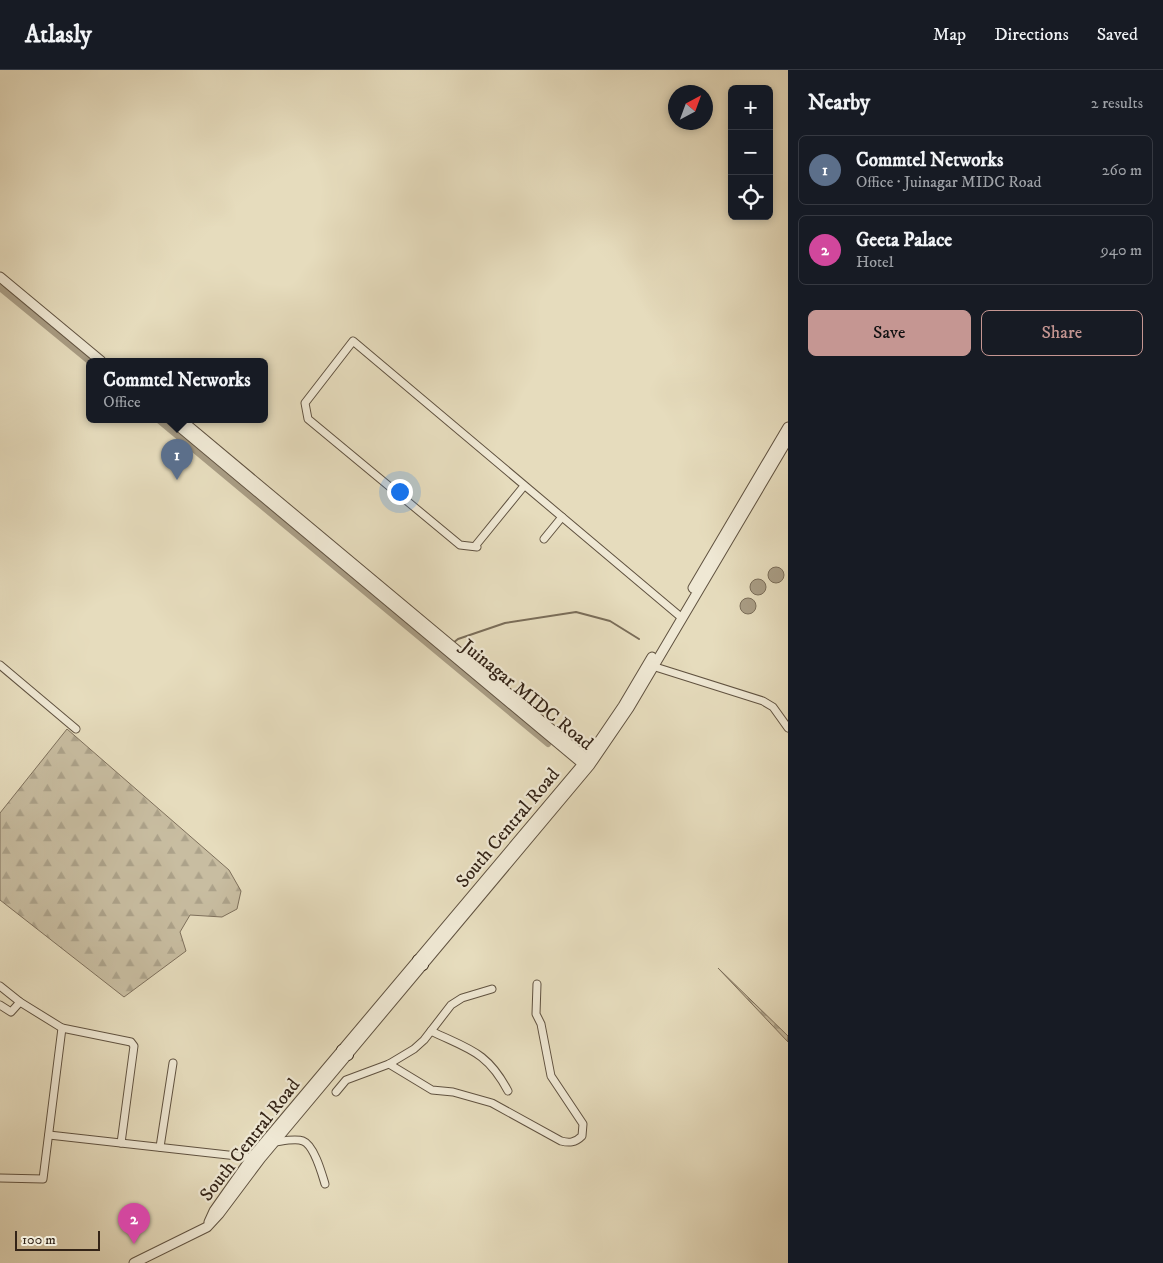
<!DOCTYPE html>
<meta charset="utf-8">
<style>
:root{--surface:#171b24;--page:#20242c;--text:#f1f3f6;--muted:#9ea1a6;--line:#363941;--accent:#c59692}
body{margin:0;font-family:"IM FELL DW Pica",serif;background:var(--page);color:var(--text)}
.controls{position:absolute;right:15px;top:15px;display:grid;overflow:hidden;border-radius:8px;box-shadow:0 2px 8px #0003}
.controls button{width:45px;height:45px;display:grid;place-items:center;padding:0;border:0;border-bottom:1px solid var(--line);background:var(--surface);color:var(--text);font:25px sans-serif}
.compass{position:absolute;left:668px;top:15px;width:45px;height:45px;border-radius:50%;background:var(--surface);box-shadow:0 2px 8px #0003;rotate:41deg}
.scale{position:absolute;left:15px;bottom:12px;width:85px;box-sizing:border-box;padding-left:5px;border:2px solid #342417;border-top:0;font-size:14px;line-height:18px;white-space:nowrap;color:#342417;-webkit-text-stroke:4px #efe8d4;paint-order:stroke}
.you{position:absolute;left:399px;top:421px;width:18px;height:18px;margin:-12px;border:4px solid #fff;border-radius:50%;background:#1a73e8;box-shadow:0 0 0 8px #1a73e833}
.badge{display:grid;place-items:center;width:32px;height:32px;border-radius:50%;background:var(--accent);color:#fff;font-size:16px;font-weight:700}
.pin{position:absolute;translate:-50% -41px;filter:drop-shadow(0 1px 2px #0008)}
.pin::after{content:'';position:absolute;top:26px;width:18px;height:15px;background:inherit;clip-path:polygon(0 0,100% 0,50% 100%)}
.popup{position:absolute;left:86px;top:288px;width:182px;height:65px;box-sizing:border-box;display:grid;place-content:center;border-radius:8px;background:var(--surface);filter:drop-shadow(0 1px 4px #0005);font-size:16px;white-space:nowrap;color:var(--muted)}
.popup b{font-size:19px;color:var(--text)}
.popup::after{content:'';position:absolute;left:50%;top:100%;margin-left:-10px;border:10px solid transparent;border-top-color:var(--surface)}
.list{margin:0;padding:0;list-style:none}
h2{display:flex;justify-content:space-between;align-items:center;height:65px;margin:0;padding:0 20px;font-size:21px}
h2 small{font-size:16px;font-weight:400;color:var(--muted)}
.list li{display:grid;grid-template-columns:32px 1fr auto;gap:15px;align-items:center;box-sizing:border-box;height:70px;margin:0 10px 10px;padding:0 10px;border:1px solid var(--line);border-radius:8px}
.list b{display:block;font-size:19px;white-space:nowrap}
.list p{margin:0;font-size:16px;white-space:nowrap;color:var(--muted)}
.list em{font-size:16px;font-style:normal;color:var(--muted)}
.actions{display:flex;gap:10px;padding:15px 20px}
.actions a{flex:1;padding:11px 0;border:1px solid var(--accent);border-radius:8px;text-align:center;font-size:18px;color:var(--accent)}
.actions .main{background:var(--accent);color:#111}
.icon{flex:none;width:28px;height:28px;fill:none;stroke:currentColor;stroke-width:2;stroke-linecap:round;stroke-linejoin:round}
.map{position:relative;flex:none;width:788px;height:1193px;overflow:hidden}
header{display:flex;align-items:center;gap:30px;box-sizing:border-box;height:70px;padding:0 25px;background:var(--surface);border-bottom:1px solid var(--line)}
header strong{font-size:24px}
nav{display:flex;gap:28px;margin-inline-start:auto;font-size:18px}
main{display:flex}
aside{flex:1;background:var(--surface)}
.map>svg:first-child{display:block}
</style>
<header>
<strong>Atlasly</strong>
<nav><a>Map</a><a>Directions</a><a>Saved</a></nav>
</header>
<main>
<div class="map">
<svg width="788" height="1193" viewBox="0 0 788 1193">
<defs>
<pattern id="forest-firs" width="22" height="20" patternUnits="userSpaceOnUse" patternTransform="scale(1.25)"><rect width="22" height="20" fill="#c8bda1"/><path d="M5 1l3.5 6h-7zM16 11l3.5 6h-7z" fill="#aca28a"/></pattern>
</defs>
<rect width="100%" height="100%" fill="#e6dcbd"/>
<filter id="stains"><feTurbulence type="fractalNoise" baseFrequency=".004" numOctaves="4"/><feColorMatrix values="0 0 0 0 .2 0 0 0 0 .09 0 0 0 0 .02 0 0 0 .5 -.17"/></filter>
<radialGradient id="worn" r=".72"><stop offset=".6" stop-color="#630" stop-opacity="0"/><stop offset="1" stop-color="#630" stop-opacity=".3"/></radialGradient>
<g fill="url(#forest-firs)" stroke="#7e705c">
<path d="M67 659 229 800 241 821 237 839 222 847 190 845 180 862 186 881 124 927 0 830V743Z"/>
<path d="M718 898 788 966V972Z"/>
</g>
<g fill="#a99d85" stroke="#7a6d59">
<circle cx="776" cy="505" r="8"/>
<circle cx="758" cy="517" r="8"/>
<circle cx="748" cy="536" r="8"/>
</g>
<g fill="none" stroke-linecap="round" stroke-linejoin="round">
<path stroke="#7a6d59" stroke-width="2" d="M453 573 458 569 505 553 576 542 610 551 639 569"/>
<g stroke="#a99d85" stroke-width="6">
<path d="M0 218 90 292"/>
<path d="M157 349 548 674"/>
</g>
<defs>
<g id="minor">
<path d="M524 416 476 475 477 477 460 475 308 349 305 333 353 271 682 548"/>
<path d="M544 469 562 447"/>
<path d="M0 595 76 659"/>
<path d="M649 595 763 631 773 637 788 658"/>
<path d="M0 916 20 932 62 958 131 972 134 976 121 1073"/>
<path d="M0 935 11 942 20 932"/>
<path d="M431 961C468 979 487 981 508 1021"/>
<path d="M389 994 432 1020 453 1022 492 1033 561 1071C569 1073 575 1073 582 1066L583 1054 551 1006 541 954 536 944 537 914"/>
<path d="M336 1022 346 1010 389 994 414 979 424 970 451 935 462 928 492 919"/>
<path d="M49 1065 255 1088"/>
<path d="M275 1072C283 1071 296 1068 303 1071 314 1075 322 1104 325 1114"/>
<path d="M160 1077 173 993"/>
<path d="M0 1108 43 1109 62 958"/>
</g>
<g id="tertiary">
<path d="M0 207 101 291"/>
<path d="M170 349 583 694 587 695"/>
<path d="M180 349 587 689 589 693"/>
<path d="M693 518 788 357"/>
<path d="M209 1152 214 1141 252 1087 587 689 623 636 652 587"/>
<path d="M134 1193 207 1157 219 1144 261 1088 590 695 629 638 788 369"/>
</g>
<g id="secondary">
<path d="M418 890 423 895"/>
<path d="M342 980 348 985"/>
</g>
</defs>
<use href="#minor" stroke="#605240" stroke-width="9"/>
<use href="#tertiary" stroke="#605240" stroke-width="11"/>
<use href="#secondary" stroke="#342417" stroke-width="12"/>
<use href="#minor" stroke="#efe8d4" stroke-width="7"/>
<use href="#tertiary" stroke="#efe8d4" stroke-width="9"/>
<use href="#secondary" stroke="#efe8d4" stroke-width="10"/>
</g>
<g text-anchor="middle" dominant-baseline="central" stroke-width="4.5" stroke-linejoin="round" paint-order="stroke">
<g font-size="19" fill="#342417" stroke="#efe8d4">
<text transform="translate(527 625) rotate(39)">Juinagar MIDC Road</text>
<text transform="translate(508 758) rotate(-50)">South Central Road</text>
<text transform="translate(250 1070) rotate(-52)">South Central Road</text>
</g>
</g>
<rect width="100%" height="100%" filter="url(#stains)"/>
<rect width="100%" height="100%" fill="url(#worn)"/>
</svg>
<div class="controls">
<button>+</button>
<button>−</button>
<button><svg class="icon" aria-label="locate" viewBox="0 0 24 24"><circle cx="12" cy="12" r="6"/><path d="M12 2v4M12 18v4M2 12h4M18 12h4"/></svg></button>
</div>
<svg class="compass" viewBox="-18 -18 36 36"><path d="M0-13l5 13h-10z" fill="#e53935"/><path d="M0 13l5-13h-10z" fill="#9ea1a6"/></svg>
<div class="scale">100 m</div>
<div class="you"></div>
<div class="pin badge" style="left:177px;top:410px;background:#5c6f8a">1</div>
<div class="popup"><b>Commtel Networks</b>Office</div>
<div class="pin badge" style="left:134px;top:1174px;background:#d1479c">2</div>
</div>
<aside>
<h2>Nearby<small>2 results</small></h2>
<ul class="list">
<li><span class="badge" style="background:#5c6f8a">1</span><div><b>Commtel Networks</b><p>Office · Juinagar MIDC Road</p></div><em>260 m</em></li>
<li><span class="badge" style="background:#d1479c">2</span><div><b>Geeta Palace</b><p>Hotel</p></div><em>940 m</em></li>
</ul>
<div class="actions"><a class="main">Save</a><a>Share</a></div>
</aside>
</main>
